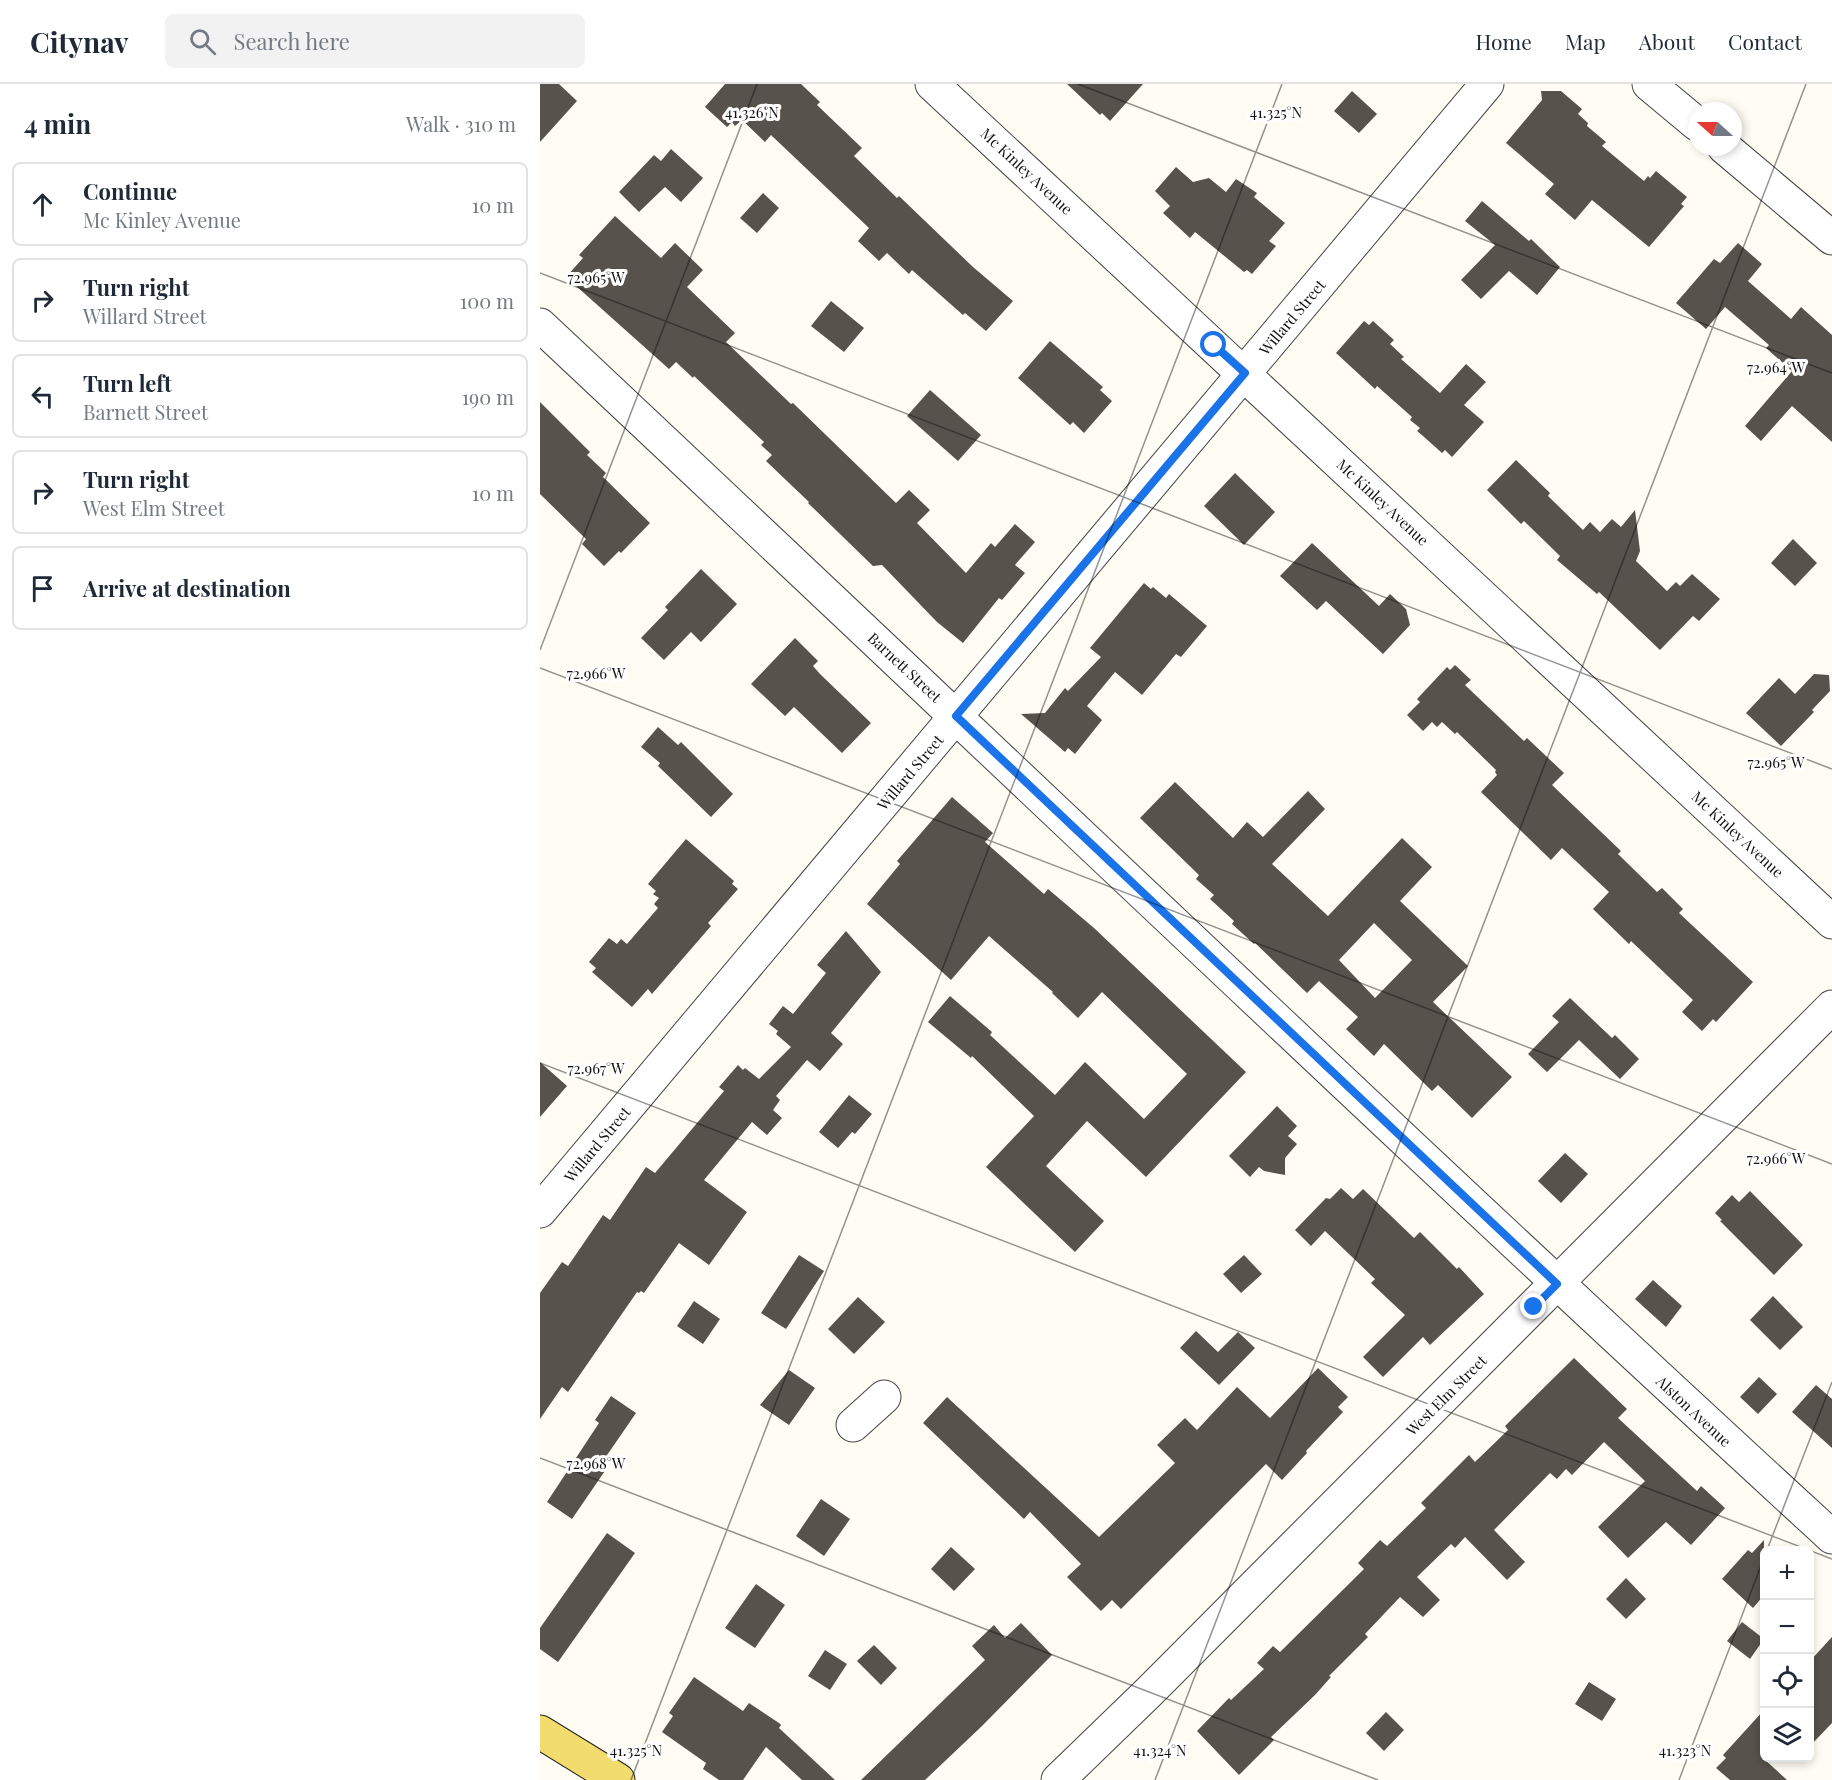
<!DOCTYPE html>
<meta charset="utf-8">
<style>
:root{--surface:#fff;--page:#f2f2f3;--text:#1f2937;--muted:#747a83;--line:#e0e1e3}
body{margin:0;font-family:"Playfair Display",serif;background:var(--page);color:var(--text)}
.controls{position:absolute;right:18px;bottom:18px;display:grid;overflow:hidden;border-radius:9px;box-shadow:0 3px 9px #0003}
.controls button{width:54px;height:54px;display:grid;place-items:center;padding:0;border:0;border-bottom:2px solid var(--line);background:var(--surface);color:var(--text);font:30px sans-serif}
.compass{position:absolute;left:1148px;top:18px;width:54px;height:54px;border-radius:50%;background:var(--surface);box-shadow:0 3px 9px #0003;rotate:291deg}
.stop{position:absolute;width:18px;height:18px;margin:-14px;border:4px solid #1a73e8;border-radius:50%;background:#fff}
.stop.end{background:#1a73e8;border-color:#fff;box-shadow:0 2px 6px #0008}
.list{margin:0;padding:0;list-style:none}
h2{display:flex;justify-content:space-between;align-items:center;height:78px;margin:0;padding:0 24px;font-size:26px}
h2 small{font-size:20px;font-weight:400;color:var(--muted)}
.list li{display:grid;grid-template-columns:39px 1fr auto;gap:18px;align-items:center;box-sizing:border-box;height:84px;margin:0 12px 12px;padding:0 12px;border:2px solid var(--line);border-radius:9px}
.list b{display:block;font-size:22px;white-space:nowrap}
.list p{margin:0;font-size:20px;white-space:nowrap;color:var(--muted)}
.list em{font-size:20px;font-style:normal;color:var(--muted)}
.icon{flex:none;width:33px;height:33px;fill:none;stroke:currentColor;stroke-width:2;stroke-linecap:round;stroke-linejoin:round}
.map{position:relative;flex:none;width:1292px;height:1696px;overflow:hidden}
header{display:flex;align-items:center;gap:36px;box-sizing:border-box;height:84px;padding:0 30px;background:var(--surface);border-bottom:2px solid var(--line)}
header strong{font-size:28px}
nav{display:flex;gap:33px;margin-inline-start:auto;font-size:21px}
.search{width:420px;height:54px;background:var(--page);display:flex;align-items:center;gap:15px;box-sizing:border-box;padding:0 21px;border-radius:9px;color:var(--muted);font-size:22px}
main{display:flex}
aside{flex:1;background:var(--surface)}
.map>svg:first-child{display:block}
</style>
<header>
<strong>Citynav</strong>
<div class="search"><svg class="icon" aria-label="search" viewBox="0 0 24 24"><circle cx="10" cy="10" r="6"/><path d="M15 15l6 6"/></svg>Search here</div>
<nav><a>Home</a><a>Map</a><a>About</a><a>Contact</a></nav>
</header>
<main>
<aside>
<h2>4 min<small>Walk · 310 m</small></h2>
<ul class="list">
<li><svg class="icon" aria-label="ahead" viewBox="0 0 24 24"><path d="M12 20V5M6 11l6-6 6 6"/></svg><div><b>Continue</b><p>Mc Kinley Avenue</p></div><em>10 m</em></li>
<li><svg class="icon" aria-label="right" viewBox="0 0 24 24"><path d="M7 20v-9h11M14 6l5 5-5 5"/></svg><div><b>Turn right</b><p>Willard Street</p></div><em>100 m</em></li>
<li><svg class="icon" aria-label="left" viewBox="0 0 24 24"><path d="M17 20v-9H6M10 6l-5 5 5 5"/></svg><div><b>Turn left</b><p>Barnett Street</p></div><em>190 m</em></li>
<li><svg class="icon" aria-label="right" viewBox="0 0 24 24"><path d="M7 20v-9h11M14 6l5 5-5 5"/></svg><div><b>Turn right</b><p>West Elm Street</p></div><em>10 m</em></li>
<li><svg class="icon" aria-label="arrive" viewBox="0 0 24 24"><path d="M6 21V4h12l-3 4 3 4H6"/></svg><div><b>Arrive at destination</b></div></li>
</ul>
</aside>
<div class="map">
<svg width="1292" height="1696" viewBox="0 0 1292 1696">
<rect width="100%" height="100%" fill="#fffdf3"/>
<g fill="#58524c" fill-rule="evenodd">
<path d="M0 0H19L37 17 0 58Z"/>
<path d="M185 0H261L280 18 277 21 322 64 314 72 357 114 359 112 433 183 473 217 446 247 425 229 423 231 372 186 369 190 347 169 339 177 318 157 329 144 231 51 225 58 202 36 195 42 192 38 187 43 165 23Z"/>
<path d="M527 0H603L570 37 562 29 560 31Z"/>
<path d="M812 7 837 30 819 49 794 27Z"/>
<path d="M1001 7H1021L1042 25 1038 30 1048 39 1047 42 1066 58 1062 62 1104 97 1108 92 1110 94 1116 87 1147 113 1141 120 1144 122 1109 163 1052 116 1035 136 1005 110 1014 100 966 59 1002 16Z"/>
<path d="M131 65 163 94 141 118 125 103 99 128 79 108 114 71 121 77Z"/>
<path d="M636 83 653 98 669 94 686 108 696 95 717 109 714 113 745 139 729 157 736 162 712 190 707 186 704 188 655 148 650 154 623 129 630 122 615 107Z"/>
<path d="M223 109 239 124 217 149 200 134Z"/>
<path d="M942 117 989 157 991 155 1020 183 997 211 969 187 941 215 921 196 955 161 925 137Z"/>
<path d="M75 132 121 174 135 159 163 186 147 203 195 249 186 258 251 320 253 319 356 419 369 406 390 426 377 439 426 489 451 459 455 463 475 440 495 458 475 481 485 489 462 516 459 514 423 559 397 538 342 481 333 482 268 419 269 418 226 377 232 371 221 361 224 358 154 292 153 294 136 278 129 285 26 193 43 174 39 171Z"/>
<path d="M1198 159 1222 180 1208 197 1251 235 1261 223 1292 251V358L1252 322 1221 357 1205 342 1252 287 1226 264 1229 261 1185 223 1166 245 1136 219 1174 175 1180 179Z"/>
<path d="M291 217 324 244 304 268 271 242Z"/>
<path d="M824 237 829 241 833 237 854 256 850 260 864 273 861 275 900 309 926 280 946 298 924 321 944 338 912 373 905 366 902 369 883 352 877 347 880 344 870 336 872 333 837 302 835 305 796 269Z"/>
<path d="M510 257 563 303 560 306 572 317 544 349 533 338 530 341 478 294Z"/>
<path d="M390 306 441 351 418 377 367 332Z"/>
<path d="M0 318 50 368 47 371 66 389 63 393 110 439 81 469 79 467 64 482 42 460 46 455 0 410Z"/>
<path d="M976 376 1010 409 1008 412 1043 446 1050 438 1060 448 1072 435 1081 443 1095 426 1100 467 1096 477 1127 507 1136 498 1140 502 1152 490 1180 515 1159 537 1153 532 1120 566 1059 508 1057 510 1017 476 1020 472 984 437 981 440 947 406Z"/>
<path d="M695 389 735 428 704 461 664 422Z"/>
<path d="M1253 455 1277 479 1255 502 1231 479Z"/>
<path d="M772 459 839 522 850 510 866 525 870 541 843 570 786 517 777 526 740 492Z"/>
<path d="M161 485 197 520 161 558 151 548 124 576 101 554 128 526 125 523Z"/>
<path d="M604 499 611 505 613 503 626 514 629 510 667 542 641 573 636 570 602 611 575 588 547 622 562 636 535 670 528 664 525 668 481 630 505 629 525 604 528 607 561 573 550 564Z"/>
<path d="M255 554 278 577 273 582 280 590 331 639 302 669 254 623 245 632 211 600Z"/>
<path d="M915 581 931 596 925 601 984 657 987 654 1024 689 1012 701 1081 767 1078 770 1117 808 1122 804 1143 825 1139 829 1213 898 1176 938 1173 935 1162 947 1142 928 1153 916 1091 857 1089 860 1053 825 1069 808 1022 764 1011 776 941 708 957 691 955 688 956 686 917 648 915 650 902 638 897 643 892 638 883 647 867 631 880 618 877 615 907 583 910 586Z"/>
<path d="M1274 590 1289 591 1290 607 1272 626 1274 628 1241 662 1206 629 1239 594 1255 610Z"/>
<path d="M118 643 138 661 141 658 193 710 171 733 118 682 120 679 101 663Z"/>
<path d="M635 698 693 754 707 738 723 753 768 707 785 725 732 780 788 832 862 754 892 783 860 817 928 882 893 918 972 993 932 1034 898 1001 892 1007 844 960 834 972 806 945 818 933 779 897 767 909 715 859 714 860 692 840 694 837 670 815 674 811 656 795 659 791 600 734ZM834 839 872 876 835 914 799 876Z"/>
<path d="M412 713 453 749 445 758 504 810 508 805 554 844 706 988 606 1093 547 1037 506 1082 564 1137 535 1168 446 1083 494 1032 432 972 431 974 388 938 410 912 452 948 450 951 515 1011 545 978 604 1035 647 990 562 908 538 934 512 909 513 908 449 852 411 896 327 820 360 780 357 777Z"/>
<path d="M146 755 194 797 192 800 198 805 168 839 171 842 112 910 108 905 92 923 52 888 56 884 49 878 69 854 77 860 81 855 87 860 118 824 114 820 119 814 113 810 116 807 108 800Z"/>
<path d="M306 847 341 888 291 949 303 960 280 987 267 976 236 1012 240 1016 233 1026 242 1034 227 1051 212 1038 164 1096 207 1128 169 1181 139 1159 104 1209 101 1207 99 1209 97 1208 28 1308 22 1303 0 1335V1209L22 1178 28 1182 63 1131 70 1136 106 1083 115 1089 184 1007 179 1003 198 981 203 986 205 984 219 995 251 963 236 950 238 947 229 940 243 922 253 930 286 889 277 881Z"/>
<path d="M1030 914 1072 954 1075 951 1099 975 1080 995 1039 956 1007 988 988 970 1019 938 1012 932Z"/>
<path d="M0 978 27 1002 0 1033Z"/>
<path d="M309 1011 332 1030 315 1050 312 1048 298 1064 279 1048Z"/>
<path d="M737 1022 757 1042 748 1052 757 1060 745 1074V1091L724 1087 719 1083 710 1093 689 1072Z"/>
<path d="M1025 1069 1048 1090 1021 1119 998 1097Z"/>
<path d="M801 1104 813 1115 823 1105 874 1154 880 1148 917 1185 919 1183 944 1210 890 1261 883 1253 843 1293 823 1273 865 1231 831 1199 835 1195 785 1147 771 1162 755 1146 786 1114 790 1115Z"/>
<path d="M1210 1107 1263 1161 1234 1191 1180 1137 1182 1136 1175 1129 1192 1111 1199 1118Z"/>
<path d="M259 1171 284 1187 246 1245 221 1229Z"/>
<path d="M704 1171 722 1190 701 1209 683 1190Z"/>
<path d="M1113 1196 1142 1222 1126 1243 1095 1215Z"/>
<path d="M1233 1212 1263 1243 1240 1266 1210 1236Z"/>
<path d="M318 1213 345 1238 314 1270 288 1245Z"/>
<path d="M154 1217 180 1235 163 1260 137 1242Z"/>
<path d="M656 1247 678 1268 698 1248 715 1264 679 1301 640 1264Z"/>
<path d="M1034 1274 1087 1325 1078 1334 1157 1407 1161 1402 1185 1424 1151 1461 1126 1438 1088 1474 1058 1443 1105 1397 1064 1358 1032 1391 1026 1385 1017 1395 1010 1389 954 1446 985 1478 967 1496 925 1453 915 1464 911 1460 877 1493 900 1516 883 1533 860 1513 825 1550 828 1553 789 1592 791 1593 775 1611 731 1653 734 1656 699 1691 657 1647 689 1614 691 1616 724 1585 717 1579 733 1562 740 1568 824 1485 818 1479 840 1456 847 1462 886 1424 881 1419 929 1371 935 1378 968 1346 965 1342Z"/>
<path d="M778 1284 808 1313 798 1323 803 1328 766 1367 767 1369 742 1396 726 1380 581 1525 572 1516 561 1527 527 1493 541 1480 490 1428 484 1435 383 1339 407 1313 559 1453 635 1379 617 1361 645 1334 657 1346 697 1303 730 1334Z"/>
<path d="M249 1286 275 1304 249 1341 220 1321Z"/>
<path d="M1219 1293 1237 1310 1218 1330 1200 1313Z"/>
<path d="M1276 1301 1292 1315V1364L1252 1328Z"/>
<path d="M71 1312 96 1329 63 1377 69 1381 32 1435 7 1418 59 1339 55 1336Z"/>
<path d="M281 1415 310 1435 284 1472 256 1452Z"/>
<path d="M67 1449 95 1469 18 1578 0 1565V1544Z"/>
<path d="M1224 1456V1511L1213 1524 1182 1495 1208 1466 1212 1469Z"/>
<path d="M411 1463 435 1485 414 1507 391 1485Z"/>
<path d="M1086 1494 1106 1515 1086 1535 1066 1515Z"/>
<path d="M216 1500 245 1521 215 1564 185 1544Z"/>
<path d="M1202 1538 1224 1555 1210 1575 1187 1557Z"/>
<path d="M481 1539 512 1571 442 1642 385 1696H321L445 1576 432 1562 454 1541 465 1554Z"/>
<path d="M1292 1553V1639L1269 1663V1578Z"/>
<path d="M334 1561 357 1584 341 1601 317 1577Z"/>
<path d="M285 1566 307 1580 290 1606 268 1592Z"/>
<path d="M154 1593 203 1627 209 1619 239 1639 241 1641 239 1644 295 1696H262L226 1663 203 1696H179L163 1685 166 1679 122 1648 133 1632 129 1629Z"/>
<path d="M1049 1598 1076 1615 1062 1637 1035 1620Z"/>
<path d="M1224 1626V1675L1247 1696H1190L1176 1684 1186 1674 1183 1671Z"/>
<path d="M846 1628 864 1646 844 1667 826 1649Z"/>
</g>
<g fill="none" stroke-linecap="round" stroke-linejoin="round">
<defs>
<g id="minor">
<path d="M392 0 1292 838"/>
<path d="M1109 0 1157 40"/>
<path d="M1184 63 1292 154"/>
<path d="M0 241C431 645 857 1054 1292 1453"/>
<path d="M0 1127 947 0"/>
<path d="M313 1341 344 1313"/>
<path d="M518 1696 609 1608 1292 923"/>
</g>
<path id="major" d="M0 1648 78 1696"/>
</defs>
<use href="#minor" stroke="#434343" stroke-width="35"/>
<use href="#major" stroke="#212121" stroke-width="35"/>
<use href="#minor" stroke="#fff" stroke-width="33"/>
<use href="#major" stroke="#f3dc6e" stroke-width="33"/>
</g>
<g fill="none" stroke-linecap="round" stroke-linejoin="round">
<path stroke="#1a73e8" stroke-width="8" d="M674 261 705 289 416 632 1017 1200 994 1223"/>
</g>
<path fill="none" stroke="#101010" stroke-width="1.5" stroke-opacity="0.45" d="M538 0 1292 289M0 189 1292 685M0 566 217 0M0 584 1292 1080M0 979 1292 1475M0 1374 838 1696M1227 1466 1292 1298M91 1696 742 0M615 1696 1266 0M1139 1696 1224 1474"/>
<g text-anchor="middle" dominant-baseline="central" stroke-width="6" stroke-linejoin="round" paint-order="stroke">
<g font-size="15" fill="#101010" stroke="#fff">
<text transform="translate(487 87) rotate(43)">Mc Kinley Avenue</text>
<text transform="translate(752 233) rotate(-50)">Willard Street</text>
<text transform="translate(843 418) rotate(43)">Mc Kinley Avenue</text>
<text transform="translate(365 583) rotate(43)">Barnett Street</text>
<text transform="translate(370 688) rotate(-50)">Willard Street</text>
<text transform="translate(1198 750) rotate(43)">Mc Kinley Avenue</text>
<text transform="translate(57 1060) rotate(-50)">Willard Street</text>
<text transform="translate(906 1311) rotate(-45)">West Elm Street</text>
<text transform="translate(1154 1327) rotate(43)">Alston Avenue</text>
</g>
</g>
<g font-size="15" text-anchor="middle" fill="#101010" stroke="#fff" stroke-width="6" stroke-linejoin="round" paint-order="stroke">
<text x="212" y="34">41.326°N</text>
<text x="736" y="34">41.325°N</text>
<text x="56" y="199">72.965°W</text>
<text x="1236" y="289">72.964°W</text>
<text x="56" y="595">72.966°W</text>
<text x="1236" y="684">72.965°W</text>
<text x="56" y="990">72.967°W</text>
<text x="1236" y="1080">72.966°W</text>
<text x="56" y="1385">72.968°W</text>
<text x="96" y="1672">41.325°N</text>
<text x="620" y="1672">41.324°N</text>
<text x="1145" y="1672">41.323°N</text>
</g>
</svg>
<div class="controls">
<button>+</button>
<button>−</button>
<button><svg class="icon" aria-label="locate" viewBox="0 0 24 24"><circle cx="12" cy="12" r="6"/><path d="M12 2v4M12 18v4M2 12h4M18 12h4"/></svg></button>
<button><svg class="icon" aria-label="layers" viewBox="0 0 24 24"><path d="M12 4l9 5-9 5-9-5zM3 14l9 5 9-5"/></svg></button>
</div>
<svg class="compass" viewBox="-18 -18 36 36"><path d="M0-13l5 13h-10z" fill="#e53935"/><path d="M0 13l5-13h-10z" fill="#747a83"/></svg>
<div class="stop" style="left:674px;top:261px"></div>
<div class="stop end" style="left:994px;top:1223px"></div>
</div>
</main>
